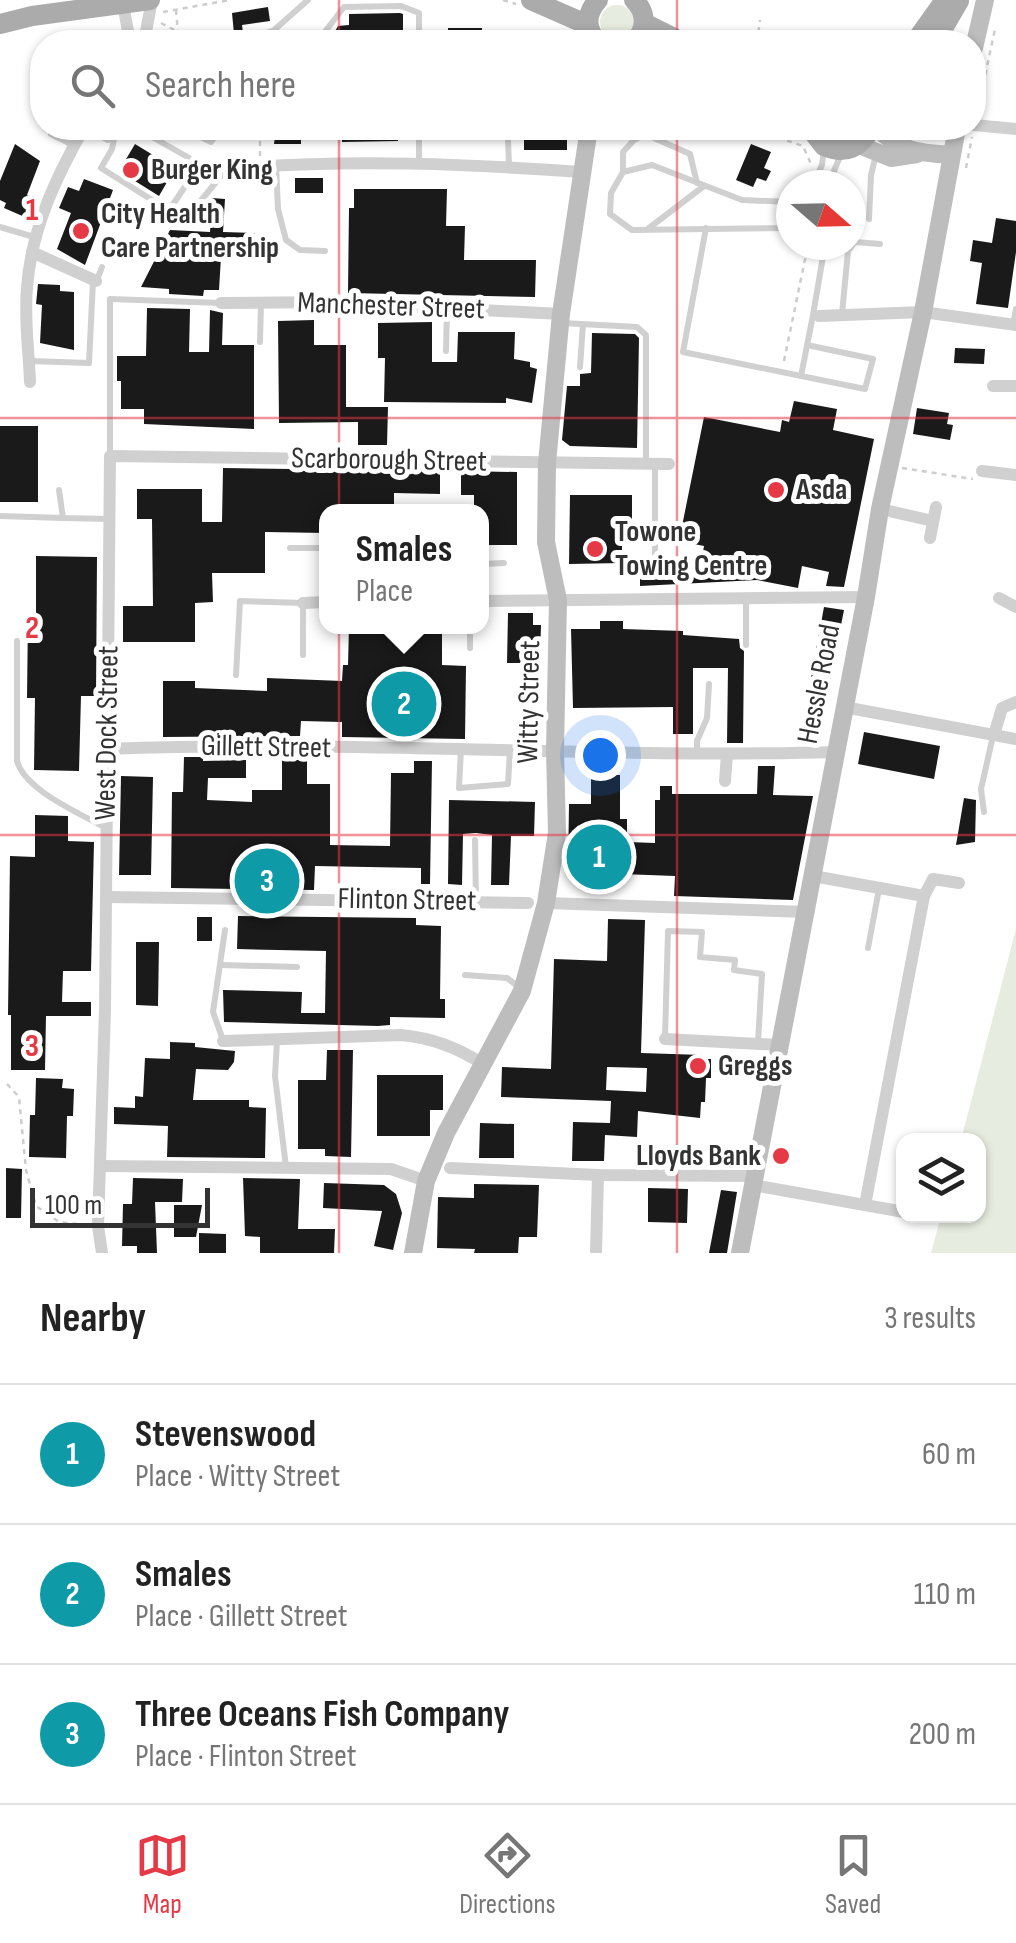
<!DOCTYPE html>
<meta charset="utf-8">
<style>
:root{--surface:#fff;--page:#f6f6f6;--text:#222;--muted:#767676;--line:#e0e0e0;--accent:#e63946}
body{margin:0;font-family:"Sofia Sans Condensed",sans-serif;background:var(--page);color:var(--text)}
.controls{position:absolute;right:30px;bottom:30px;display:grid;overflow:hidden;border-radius:20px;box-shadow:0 2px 8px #0004}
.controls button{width:90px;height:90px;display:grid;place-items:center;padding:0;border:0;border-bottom:2px solid var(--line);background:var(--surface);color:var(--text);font:50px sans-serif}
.compass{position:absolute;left:776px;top:170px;width:90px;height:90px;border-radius:50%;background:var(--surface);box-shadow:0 2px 8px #0004;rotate:110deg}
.scale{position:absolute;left:30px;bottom:25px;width:180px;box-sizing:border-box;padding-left:10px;border:5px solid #333;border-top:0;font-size:28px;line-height:35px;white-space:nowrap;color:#333;-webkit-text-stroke:8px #fff;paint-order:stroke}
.you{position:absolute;left:600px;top:755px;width:35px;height:35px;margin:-25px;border:8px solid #fff;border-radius:50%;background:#1a73e8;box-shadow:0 0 0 15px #1a73e833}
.badge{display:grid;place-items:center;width:65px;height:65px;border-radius:50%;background:var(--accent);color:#fff;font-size:32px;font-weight:700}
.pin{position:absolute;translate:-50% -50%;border:5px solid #fff;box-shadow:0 2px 10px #0006}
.popup{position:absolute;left:319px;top:504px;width:170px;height:130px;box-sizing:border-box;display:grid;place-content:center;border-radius:20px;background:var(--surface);filter:drop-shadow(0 2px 8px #0005);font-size:32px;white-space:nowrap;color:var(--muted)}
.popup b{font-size:38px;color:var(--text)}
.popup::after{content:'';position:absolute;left:50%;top:100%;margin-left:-20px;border:20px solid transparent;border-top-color:var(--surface)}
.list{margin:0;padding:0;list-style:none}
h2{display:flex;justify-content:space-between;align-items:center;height:130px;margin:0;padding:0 40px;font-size:42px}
h2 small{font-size:32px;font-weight:400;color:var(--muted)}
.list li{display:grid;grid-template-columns:65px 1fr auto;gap:30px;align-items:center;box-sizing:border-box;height:140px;padding:0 40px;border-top:2px solid var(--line)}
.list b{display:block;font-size:38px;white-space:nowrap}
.list p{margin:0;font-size:32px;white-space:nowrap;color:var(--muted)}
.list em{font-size:32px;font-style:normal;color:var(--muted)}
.icon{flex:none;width:55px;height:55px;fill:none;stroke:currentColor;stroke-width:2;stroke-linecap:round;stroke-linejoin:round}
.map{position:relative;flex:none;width:1016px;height:1253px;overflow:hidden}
.search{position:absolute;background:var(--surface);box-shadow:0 2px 8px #0004;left:30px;right:30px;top:30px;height:110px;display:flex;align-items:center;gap:25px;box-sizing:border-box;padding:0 35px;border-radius:40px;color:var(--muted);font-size:38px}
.sheet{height:550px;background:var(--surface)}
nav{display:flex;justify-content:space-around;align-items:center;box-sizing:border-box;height:140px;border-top:2px solid var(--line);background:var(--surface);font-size:28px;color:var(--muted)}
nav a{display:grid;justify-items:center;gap:5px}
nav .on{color:var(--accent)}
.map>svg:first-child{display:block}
</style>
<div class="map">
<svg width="1016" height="1253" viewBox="0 0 1016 1253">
<rect width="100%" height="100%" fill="#fff"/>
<g fill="#e6ecdf">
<circle cx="617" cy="22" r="17"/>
<path d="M1016 929V1253H931L941 1216H978V1140H961Z"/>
</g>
<g fill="#1a1a1a" fill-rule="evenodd">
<path d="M268 7 270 21 242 25 243 33 234 34 232 13Z"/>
<path d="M400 13 403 14V42H329L338 26 349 25V14Z"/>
<rect x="448" y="28" width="34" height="14"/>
<path d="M276 128H301V144H274Z"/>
<path d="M342 128H398V141L342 142Z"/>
<rect x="524" y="128" width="43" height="22"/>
<path d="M15 144 40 161 27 195 35 198 27 218 4 208 6 203 0 200V181Z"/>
<path d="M135 144 171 166 166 175 170 177 159 196 119 171Z"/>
<path d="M751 144 771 152 764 168 771 171 766 181 757 178 753 187 736 180Z"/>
<rect x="295" y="178" width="28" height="15"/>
<path d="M84 179 113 190 85 265 57 249 71 213 59 208 68 187 79 191Z"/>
<path d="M354 189H447L446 226H465L464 260H536L535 297 348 293 349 208H354Z"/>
<path d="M212 198 225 199 223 232 255 233 254 251 237 250V258L221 257 219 290H204L203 296 169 294V289L141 287 170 230 210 232Z"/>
<path d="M996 218 1016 221V252L1008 308 976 304 982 263 970 261 973 240 992 243Z"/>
<path d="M38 284 60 285V291L74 292V350L40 343 42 305 36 304Z"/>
<path d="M147 308 190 309 189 352H209L210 310 223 313 222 345H254V429L144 424V409H121V381H117V356H146Z"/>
<path d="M314 320V345H346V407H388L387 445H358V422L279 423 278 321Z"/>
<path d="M432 322V362H457L458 332H515L514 359 530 362V367L537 369 532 403 506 398V403L384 402 385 358H378V323Z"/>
<path d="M592 333 635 334 639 338 637 448 570 446 562 440 567 386H580V374L591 373Z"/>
<path d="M955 348 985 349 984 364 954 363Z"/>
<path d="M794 401 837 409 833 430 874 439 844 587 826 586 829 572 802 566 798 588 757 580 640 586V574L690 573 692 569H700L704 546 679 541 704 417 780 432 782 420 789 422Z"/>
<path d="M917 408 949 413 947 424 953 425 950 440 913 434Z"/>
<rect x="0" y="426" width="38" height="76"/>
<path d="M223 468 440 471V494L394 493V512H326V533L265 532V573H212L213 602 195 603V642H123V606H153L152 519H137V489H202V522H222Z"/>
<path d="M461 471 517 472V545H482V512H474V495H461Z"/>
<path d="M570 495H632V530H622V563L569 564Z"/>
<path d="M36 556 97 557 96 696H81L79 771 34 770 35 698H27L28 616 36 617Z"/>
<path d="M824 607 844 610 818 742 799 743Z"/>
<path d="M508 613H533V625H541L540 663H507Z"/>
<path d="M600 621H623V629L683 631V635L739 639 740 648 744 651 743 743H727L728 668H693V734H673V707L573 708 571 629H600Z"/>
<path d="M349 626H442V665L466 666 465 739 342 737V722L301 721 300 736 163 737V681H195V688L267 691V678L342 681 343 665H348Z"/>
<path d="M864 732 940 746 934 779 858 764Z"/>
<path d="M184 757H203V761L246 760V778H208L207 800 252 802V790H282V760H307V784H330V845L390 846 391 773H414V761H432L430 884H421V868L315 866 314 890 171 888 172 792H183Z"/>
<path d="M758 766H775L773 795 813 796 793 900 674 896 675 876 568 872 569 804H591V775H620V819H627V842L655 843V800H660V786H672V794H757Z"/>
<path d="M121 776 153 777 151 875H119Z"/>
<path d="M964 798 976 800 975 842 956 845Z"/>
<path d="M449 800 535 802 534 836H511L509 885H491L492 835 476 833 463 834 462 885 448 884Z"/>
<path d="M35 815 68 816V841L94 842 91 971H63L62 1002H91V1016H46L45 1070H11V1015H8L10 856 35 857Z"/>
<path d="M238 916 416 918V925L441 926 440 999H445V1018L390 1017V1025L378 1026 224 1022 223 990 302 992 301 1013H325L326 951 237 949Z"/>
<rect x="197" y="917" width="15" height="24"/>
<path d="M608 919 645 920 641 1053 703 1055 702 1059H711V1078H706L705 1102H701L700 1118 638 1111 637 1137 605 1135 604 1161H572L573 1122 610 1123 611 1101 501 1097 502 1067 551 1069 554 959 607 961ZM607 1067 647 1068 646 1092 606 1090Z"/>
<path d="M136 942H159L158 1006 136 1005Z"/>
<path d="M170 1042 195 1043V1047L235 1051 234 1062 228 1070 196 1069 193 1100H249V1107L266 1108 265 1158 167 1157 168 1126 114 1124V1107L135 1108V1096L143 1097 145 1058 170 1059Z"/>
<path d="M327 1050H353L351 1157 325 1156V1149H298V1080H326Z"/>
<path d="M377 1075H443V1110H430V1136H377Z"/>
<path d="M36 1078 63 1079 62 1088 74 1089 73 1116H67L66 1158 29 1157 30 1115H35Z"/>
<path d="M480 1123 514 1124V1158H479Z"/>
<path d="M6 1168 22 1169 21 1218H6Z"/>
<path d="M133 1178 183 1179 182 1202H155L157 1253H137V1246H122L123 1204H132Z"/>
<path d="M243 1178 300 1179 298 1229H335L334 1253H260V1237L245 1236Z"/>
<path d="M324 1183 384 1185 396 1194 402 1213 393 1250 374 1246 382 1211 323 1208Z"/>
<path d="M474 1184 539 1185 537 1237H519L518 1253H474L475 1249 437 1248 438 1197 474 1198Z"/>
<path d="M648 1188 688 1189 687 1223 648 1222Z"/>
<path d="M721 1190 737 1192 727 1253H709Z"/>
<path d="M174 1205H202L196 1237H174Z"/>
<path d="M199 1233 226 1234V1253H199Z"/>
</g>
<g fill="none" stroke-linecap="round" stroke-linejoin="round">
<g stroke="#cdcdcd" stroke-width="2.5" stroke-dasharray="5 5" stroke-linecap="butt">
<path d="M503 0 516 4"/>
<path d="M176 10 178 33 191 42"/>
<path d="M163 12 230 0"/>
<path d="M161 23 176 31"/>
<path d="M757 42 760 20"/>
<path d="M977 114 995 29"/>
<path d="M749 128 803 146 811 164"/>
<path d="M761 128 787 132 798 139"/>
<path d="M260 156V128"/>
<path d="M966 168 972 137"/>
<path d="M784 361 808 245"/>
<path d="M902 468 973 479"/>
<path d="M7 1084 19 1097 26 1170 36 1206 59 1222 86 1225"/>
</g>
<g stroke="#d0d0d0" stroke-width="6">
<path d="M239 41 273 31 308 0"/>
<path d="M317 42 344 7 401 6 419 13V42"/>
<path d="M86 128 108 140 131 128"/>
<path d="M182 128 211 142 222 128"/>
<path d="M51 134 73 145"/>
<path d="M114 139 112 149 101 168 160 205 172 206 200 164 136 128"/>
<path d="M508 140 509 166"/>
<path d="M419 162V128"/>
<path d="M276 166 278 209 286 240 300 250 325 251"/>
<path d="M623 172V152L634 140 645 134 690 154 697 183"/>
<path d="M813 185 822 165 824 149"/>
<path d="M828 185 842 152"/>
<path d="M791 202 742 200 652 165 623 172 611 193 610 214 632 230 791 228"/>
<path d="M199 203 226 170 238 168"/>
<path d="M869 219 871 175 876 155"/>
<path d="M0 227 34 237"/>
<path d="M649 228 704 186"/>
<path d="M706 228 683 352 865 389 873 359 807 345"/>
<path d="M97 280 102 267"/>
<path d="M842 314 848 251 855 242 880 244"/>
<path d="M818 316 813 315 825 245"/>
<path d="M562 323 637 327 646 335V464"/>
<path d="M1013 325 1016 309"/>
<path d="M260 342 261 303"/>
<path d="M446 351 447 308"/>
<path d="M30 361 89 363 93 281"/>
<path d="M580 367 583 324"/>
<path d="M801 376 813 315"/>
<path d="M110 456V299L220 303"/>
<path d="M59 490 63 518 109 519"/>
<path d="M0 516 63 518"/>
<path d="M290 548H326"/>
<path d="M655 557V465"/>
<path d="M482 564 504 563"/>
<path d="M746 598V645"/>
<path d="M17 641V761C25 790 79 813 104 827"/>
<path d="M470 648V626"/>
<path d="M236 675 240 601 303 603V655"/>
<path d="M461 749 459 788 508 784 510 751"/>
<path d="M697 752V741L707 718 709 684"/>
<path d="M984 812 981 789 993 736"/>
<path d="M475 840 476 901"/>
<path d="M868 948 879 889"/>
<path d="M221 965 297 967"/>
<path d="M465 975 507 978 520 988"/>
<path d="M665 1038 668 931 702 932 700 957 735 960 734 970 762 974 758 1042"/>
<path d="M223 1040 213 1012 225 930"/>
<path d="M277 1041 275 1076 286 1167"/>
</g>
<g stroke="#d0d0d0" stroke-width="12">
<path d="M123 4 130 42"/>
<path d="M144 42 152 0"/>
<path d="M974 125 1016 129"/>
<path d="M239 168C354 159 467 164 582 172"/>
<path d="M32 252 96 281"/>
<path d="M221 303 325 302 561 314"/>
<path d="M819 316 923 312 1016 325"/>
<path d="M30 382C29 351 24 319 27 288 31 230 56 177 84 128"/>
<path d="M993 386H1016"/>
<path d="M982 471 1016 475"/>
<path d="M880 509 933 521"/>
<path d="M930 538 936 507"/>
<path d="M999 598 1016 607"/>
<path d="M482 601 866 597"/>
<path d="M303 603 326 602"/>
<path d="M844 707 1016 739"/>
<path d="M994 735 1002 708 1016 702"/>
<path d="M106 749C349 739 593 759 836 752"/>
<path d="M725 781 727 754"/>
<path d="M813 876 924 896"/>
<path d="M107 897 528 903"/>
<path d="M546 903 807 912"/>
<path d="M665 1039 780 1045"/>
<path d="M223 1041 401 1035C432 1038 456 1047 483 1064"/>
<path d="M101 1166 391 1169 426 1181"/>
<path d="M450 1168 598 1175 754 1176"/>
<path d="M753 1185 904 1212"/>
<path d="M865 1205 924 896 933 879 959 883"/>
<path d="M919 1216 930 1217"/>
<path d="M102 1253 98 1226 105 1010 110 456 669 464"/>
<path d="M596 1253 598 1175"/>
</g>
<g stroke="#bdbdbd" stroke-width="18">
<path d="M974 48 985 0"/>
<path d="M879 128C897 152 923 153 951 155"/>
<path d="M859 145 891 158 917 154"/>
<path d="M413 1253 426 1181 446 1133 522 991 546 903 557 833 555 750 558 600 546 542 547 463 561 314 589 128"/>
<path d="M740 1253 866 597 880 509 923 312 957 128"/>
</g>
<g stroke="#ababab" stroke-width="20">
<path d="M531 0 588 25"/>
<path d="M634 0C647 13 647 29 634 42"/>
<path d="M644 23 682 42"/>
<path d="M0 24 32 16 150 0"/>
<path d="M598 42C585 29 586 13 598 0"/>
<path d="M915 42 945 0"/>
<path d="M935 42 959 1"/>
<path d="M810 128 824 146C845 155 861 148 871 128"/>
</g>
</g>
<path fill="none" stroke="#e63946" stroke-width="2.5" stroke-opacity="0.55" d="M339 0V42M677 0V42M339 128V1253M677 128V1253M0 418H1016M0 835H1016"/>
<g fill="#e63946" stroke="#fff" stroke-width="4">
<circle cx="131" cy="170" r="10"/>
<circle cx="81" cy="231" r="10"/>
<circle cx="776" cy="490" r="10"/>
<circle cx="595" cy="549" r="10"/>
<circle cx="698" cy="1066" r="10"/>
<circle cx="781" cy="1156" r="10"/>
</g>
<g text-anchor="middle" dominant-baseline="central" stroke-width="10" stroke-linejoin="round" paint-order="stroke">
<g font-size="30" font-weight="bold" fill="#333" stroke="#fff" text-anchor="start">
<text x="151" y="170">Burger King</text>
<text x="101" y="214">City Health<tspan x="101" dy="34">Care Partnership</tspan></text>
<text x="796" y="490">Asda</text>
<text x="615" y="532">Towone<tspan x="615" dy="34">Towing Centre</tspan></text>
<text x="718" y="1066">Greggs</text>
<text x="761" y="1156" text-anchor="end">Lloyds Bank</text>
</g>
<g font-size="30" fill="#333" stroke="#fff">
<text transform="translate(391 306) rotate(2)">Manchester Street</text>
<text transform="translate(389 460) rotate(1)">Scarborough Street</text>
<text transform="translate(819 684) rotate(-79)">Hessle Road</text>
<text transform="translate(529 702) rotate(-89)">Witty Street</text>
<text transform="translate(107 733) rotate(-89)">West Dock Street</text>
<text transform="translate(266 747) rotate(1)">Gillett Street</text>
<text transform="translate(407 900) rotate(1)">Flinton Street</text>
</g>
</g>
<g font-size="32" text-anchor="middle" font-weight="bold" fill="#e63946" stroke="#fff" stroke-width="10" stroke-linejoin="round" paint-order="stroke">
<text x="32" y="220">1</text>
<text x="32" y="638">2</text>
<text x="32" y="1056">3</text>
</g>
</svg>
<div class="controls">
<button><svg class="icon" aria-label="layers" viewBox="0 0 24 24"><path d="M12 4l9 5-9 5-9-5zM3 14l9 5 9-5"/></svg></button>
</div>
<svg class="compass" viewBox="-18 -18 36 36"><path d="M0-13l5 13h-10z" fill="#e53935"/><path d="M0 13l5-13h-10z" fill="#767676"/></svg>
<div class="scale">100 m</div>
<div class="you"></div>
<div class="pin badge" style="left:599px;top:857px;background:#0f9aa8">1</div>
<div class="pin badge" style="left:404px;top:704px;background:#0f9aa8">2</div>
<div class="popup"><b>Smales</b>Place</div>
<div class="pin badge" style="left:267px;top:881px;background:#0f9aa8">3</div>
<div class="search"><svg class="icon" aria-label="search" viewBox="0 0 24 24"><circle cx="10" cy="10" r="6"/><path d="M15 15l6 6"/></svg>Search here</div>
</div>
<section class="sheet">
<h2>Nearby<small>3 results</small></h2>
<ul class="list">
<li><span class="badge" style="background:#0f9aa8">1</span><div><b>Stevenswood</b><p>Place · Witty Street</p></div><em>60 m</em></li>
<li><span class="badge" style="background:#0f9aa8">2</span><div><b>Smales</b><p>Place · Gillett Street</p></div><em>110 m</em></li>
<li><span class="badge" style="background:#0f9aa8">3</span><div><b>Three Oceans Fish Company</b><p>Place · Flinton Street</p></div><em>200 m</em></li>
</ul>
</section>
<nav>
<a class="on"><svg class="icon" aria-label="map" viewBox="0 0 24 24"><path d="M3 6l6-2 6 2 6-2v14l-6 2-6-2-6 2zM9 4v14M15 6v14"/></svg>Map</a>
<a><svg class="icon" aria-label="directions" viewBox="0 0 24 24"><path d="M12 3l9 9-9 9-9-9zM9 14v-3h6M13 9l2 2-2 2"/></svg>Directions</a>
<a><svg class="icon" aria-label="saved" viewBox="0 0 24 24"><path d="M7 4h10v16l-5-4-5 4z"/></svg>Saved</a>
</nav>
